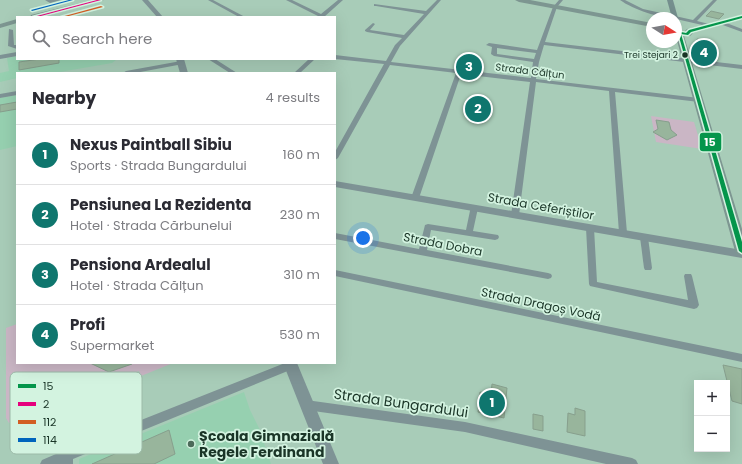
<!DOCTYPE html>
<meta charset="utf-8">
<style>
:root{--surface:#fff;--page:#f2f2f3;--text:#2b2b33;--muted:#7c7c81;--line:#e1e1e2;--accent:#0f766e}
body{margin:0;font-family:Poppins,sans-serif;background:var(--page);color:var(--text)}
.controls{position:absolute;right:12px;bottom:12px;display:grid;overflow:hidden;border-radius:0px;box-shadow:0 4px 16px #0002}
.controls button{width:36px;height:36px;display:grid;place-items:center;padding:0;border:0;border-bottom:1px solid var(--line);background:var(--surface);color:var(--text);font:20px sans-serif}
.compass{position:absolute;left:646px;top:12px;width:36px;height:36px;border-radius:50%;background:var(--surface);box-shadow:0 4px 16px #0002;rotate:101deg}
.you{position:absolute;left:363px;top:238px;width:14px;height:14px;margin:-10px;border:3px solid #fff;border-radius:50%;background:#1a73e8;box-shadow:0 0 0 6px #1a73e833}
.badge{display:grid;place-items:center;width:26px;height:26px;border-radius:50%;background:var(--accent);color:#fff;font-size:13px;font-weight:700}
.pin{position:absolute;translate:-50% -50%;border:2px solid #fff;box-shadow:0 1px 4px #0006}
.list{margin:0;padding:0;list-style:none}
h2{display:flex;justify-content:space-between;align-items:center;height:52px;margin:0;padding:0 16px;font-size:17px}
h2 small{font-size:13px;font-weight:400;color:var(--muted)}
.list li{display:grid;grid-template-columns:26px 1fr auto;gap:12px;align-items:center;box-sizing:border-box;height:60px;padding:0 16px;border-top:1px solid var(--line)}
.list b{display:block;font-size:15px;white-space:nowrap}
.list p{margin:0;font-size:13px;white-space:nowrap;color:var(--muted)}
.list em{font-size:13px;font-style:normal;color:var(--muted)}
.icon{flex:none;width:22px;height:22px;fill:none;stroke:currentColor;stroke-width:2;stroke-linecap:round;stroke-linejoin:round}
.map{position:relative;flex:none;width:742px;height:464px;overflow:hidden}
.search{position:absolute;background:var(--surface);box-shadow:0 4px 16px #0002;left:16px;top:16px;width:320px;height:44px;display:flex;align-items:center;gap:10px;box-sizing:border-box;padding:0 14px;border-radius:0px;color:var(--muted);font-size:15px}
.panel{position:absolute;background:var(--surface);box-shadow:0 4px 16px #0002;left:16px;top:72px;width:320px;height:292px;border-radius:0px}
.map>svg:first-child{display:block}
</style>
<div class="map">
<svg width="742" height="464" viewBox="0 0 742 464">
<rect width="100%" height="100%" fill="#a8ccb8"/>
<g fill="#96d0b0">
<path d="M17 56V59L116 60 112 63 54 73H17V78L0 82V73L9 71 7 58Z"/>
<path d="M17 95V146L0 150V98Z"/>
<path d="M244 392 250 410 259 428 271 464H79V459Z"/>
</g>
<g fill="#cab6c5">
<path d="M651 116 694 122 702 149 656 142Z"/>
<path d="M17 324V363H173L141 376 139 371 18 421 9 423 6 418V328Z"/>
</g>
<g fill="#98b59c" stroke="#879f8d">
<path d="M711 11 724 14 719 19 706 16Z"/>
<path d="M697 39 710 42 713 50 700 48Z"/>
<path d="M40 59H59V63L19 70V62Z"/>
<path d="M17 102V109L0 112V105Z"/>
<path d="M656 120 669 122 671 130 677 135 667 140 653 132 658 129Z"/>
<path d="M90 363H132V364L109 372Z"/>
<path d="M723 365 742 369V404L732 401Z"/>
<path d="M492 384 507 388 504 418 478 412 480 392 491 394Z"/>
<path d="M575 408 585 411V436L567 432 568 413 575 415Z"/>
<path d="M533 414 543 416V431L533 429Z"/>
<path d="M169 430 175 454 154 464H92Z"/>
</g>
<g fill="none" stroke-linecap="round" stroke-linejoin="round">
<g fill="#7e9395" fill-rule="evenodd">
<path d="M45 0H61L50 3Z"/>
<path d="M208 0H213L245 17H239Z"/>
<path d="M286 0H292L321 14 338 0H343L324 17H318V16Z"/>
<path d="M437 0H441L400 46 391 62 531 78 533 62 494 56 491 54 492 47 486 45 489 43 537 50 553 7 559 0H563L557 7 545 42 742 65V69L544 45 539 62 536 79 699 98 702 100 699 102 615 92 627 233 626 235H620L619 233 609 91 536 82 519 215 515 218 511 215 530 82 461 74 419 198 415 200 411 198 456 73 390 65 338 158 335 160V152L384 64 335 59V55L386 61 395 45 402 38 367 32 365 31V30L373 23 375 24 370 30 404 35 424 14 376 6H374V4L426 11ZM497 48 536 53 534 59 497 54Z"/>
<path d="M620 0H625L643 9 693 20 713 0H717L697 21 713 25V27H711L676 19V18C659 18 634 10 620 0Z"/>
<path d="M720 22H724L742 29V32L720 24Z"/>
<path d="M9 29 13 30 14 45H17V49L8 46Z"/>
<path d="M17 52V56L0 59V55Z"/>
<path d="M208 59H215L237 73H230Z"/>
<path d="M309 59H315L300 73H294Z"/>
<path d="M181 61 183 62V64L135 73H123L126 71Z"/>
<path d="M17 91V95L0 98V94Z"/>
<path d="M471 206H477L478 208 473 231 498 235 499 237 498 239 495 240 431 230 427 250 548 273 551 274 552 276 551 278 548 279 335 239V233L419 249 425 225 428 224 466 230Z"/>
<path d="M590 225 594 228 597 282 688 300 684 276 685 274H691L692 276 699 305 697 308 694 309 590 286 589 284 586 228Z"/>
<path d="M644 234 648 237 652 268 651 270H645L644 268 640 237Z"/>
<path d="M335 270 742 354V362L335 276Z"/>
<path d="M285 363H295L296 365 295 368 73 459V464H40L42 460 63 451Z"/>
<path d="M306 400 465 422 632 458 636 460 638 464H606L465 432 306 410 302 408 301 405 302 402Z"/>
</g>
<g fill="#7e9395" fill-rule="evenodd">
<path d="M142 0H148L163 17H157Z"/>
<path d="M176 59H184L188 73H180Z"/>
<path d="M335 181 742 250V258L335 187Z"/>
<path d="M283 363H297L339 464H323Z"/>
</g>
<path fill="#76908f" fill-rule="evenodd" d="M667 0H673L678 18 677 19 672 18Z"/>
<g fill="#7d9691" fill-rule="evenodd">
<path d="M92 0H104L43 17H30L31 15Z"/>
<path d="M515 0H530L652 23V27L519 2Z"/>
<path d="M742 15V19L693 33 690 36H684L742 229V256L737 254 735 251 676 37V30L685 31 687 29Z"/>
<path d="M17 19V23L0 28V24Z"/>
</g>
<defs>
<path id="bus-1" d="M742 16V18L691 32 688 35 681 34 742 242V253L739 251 678 33H676V31L686 33 689 30Z"/>
<path id="bus-2" d="M97 0H101L37 17H33Z"/>
<path id="bus-3" d="M101 6 103 7 65 17H61Z"/>
<path id="bus-4" d="M69 0H73L32 11 31 10Z"/>
</defs>
<use href="#bus-1" stroke="#d3f3e0" stroke-width="3"/>
<use href="#bus-2" stroke="#d3f3e0" stroke-width="3"/>
<use href="#bus-3" stroke="#d3f3e0" stroke-width="3"/>
<use href="#bus-4" stroke="#d3f3e0" stroke-width="3"/>
<use href="#bus-1" fill="#04954b" fill-rule="evenodd"/>
<use href="#bus-2" fill="#e5007d" fill-rule="evenodd"/>
<use href="#bus-3" fill="#d25e23" fill-rule="evenodd"/>
<use href="#bus-4" fill="#0065bd" fill-rule="evenodd"/>
</g>
<circle fill="#1a3527" stroke="#d3f3e0" stroke-width="1.5" cx="685" cy="55" r="3.5"/>
<circle fill="#4c6a5a" stroke="#d3f3e0" stroke-width="1.5" cx="191" cy="444" r="4"/>
<g text-anchor="middle" dominant-baseline="central" stroke-width="3.5" stroke-linejoin="round" paint-order="stroke">
<g font-size="9" fill="#1a3527" stroke="#d3f3e0" text-anchor="end">
<text x="678" y="55">Trei Stejari 2</text>
</g>
<g font-size="10" fill="#1a3527" stroke="#d3f3e0">
<text transform="translate(530 71) rotate(7)">Strada Călțun</text>
</g>
<g font-size="12" fill="#1a3527" stroke="#d3f3e0">
<text transform="translate(541 206) rotate(10)">Strada Ceferiștilor</text>
<text transform="translate(443 244) rotate(11)">Strada Dobra</text>
<text transform="translate(541 304) rotate(12)">Strada Dragoș Vodă</text>
</g>
<g font-size="14" fill="#1a3527" stroke="#d3f3e0">
<text transform="translate(401 403) rotate(8)">Strada Bungardului</text>
</g>
<g font-size="14" font-weight="bold" fill="#1a3527" stroke="#d3f3e0" text-anchor="start">
<text x="199" y="436">Școala Gimnazială<tspan x="199" dy="16">Regele Ferdinand</tspan></text>
</g>
</g>
<rect x="10" y="372" width="132" height="82" rx="6" fill="#d3f3e0" stroke="#9cbaa8" stroke-width="1"/>
<rect x="18" y="384" width="18" height="4" fill="#04954b"/>
<rect x="18" y="402" width="18" height="4" fill="#e5007d"/>
<rect x="18" y="420" width="18" height="4" fill="#d25e23"/>
<rect x="18" y="438" width="18" height="4" fill="#0065bd"/>
<g font-size="11" fill="#1a3527">
<text x="43" y="390">15</text>
<text x="43" y="408">2</text>
<text x="43" y="426">112</text>
<text x="43" y="444">114</text>
</g>
<rect stroke="#d3f3e0" stroke-width="1.5" x="699" y="132" width="23" height="20" rx="4" fill="#04954b"/>
<g font-size="11" text-anchor="middle" font-weight="bold" fill="#fff">
<text x="710" y="146">15</text>
</g>
</svg>
<div class="controls">
<button>+</button>
<button>−</button>
</div>
<svg class="compass" viewBox="-18 -18 36 36"><path d="M0-13l5 13h-10z" fill="#e53935"/><path d="M0 13l5-13h-10z" fill="#7c7c81"/></svg>
<div class="you"></div>
<div class="pin badge" style="left:492px;top:403px">1</div>
<div class="pin badge" style="left:478px;top:109px">2</div>
<div class="pin badge" style="left:469px;top:67px">3</div>
<div class="pin badge" style="left:704px;top:53px">4</div>
<div class="search"><svg class="icon" aria-label="search" viewBox="0 0 24 24"><circle cx="10" cy="10" r="6"/><path d="M15 15l6 6"/></svg>Search here</div>
<section class="panel">
<h2>Nearby<small>4 results</small></h2>
<ul class="list">
<li><span class="badge">1</span><div><b>Nexus Paintball Sibiu</b><p>Sports · Strada Bungardului</p></div><em>160 m</em></li>
<li><span class="badge">2</span><div><b>Pensiunea La Rezidenta</b><p>Hotel · Strada Cărbunelui</p></div><em>230 m</em></li>
<li><span class="badge">3</span><div><b>Pensiona Ardealul</b><p>Hotel · Strada Călțun</p></div><em>310 m</em></li>
<li><span class="badge">4</span><div><b>Profi</b><p>Supermarket</p></div><em>530 m</em></li>
</ul>
</section>
</div>
